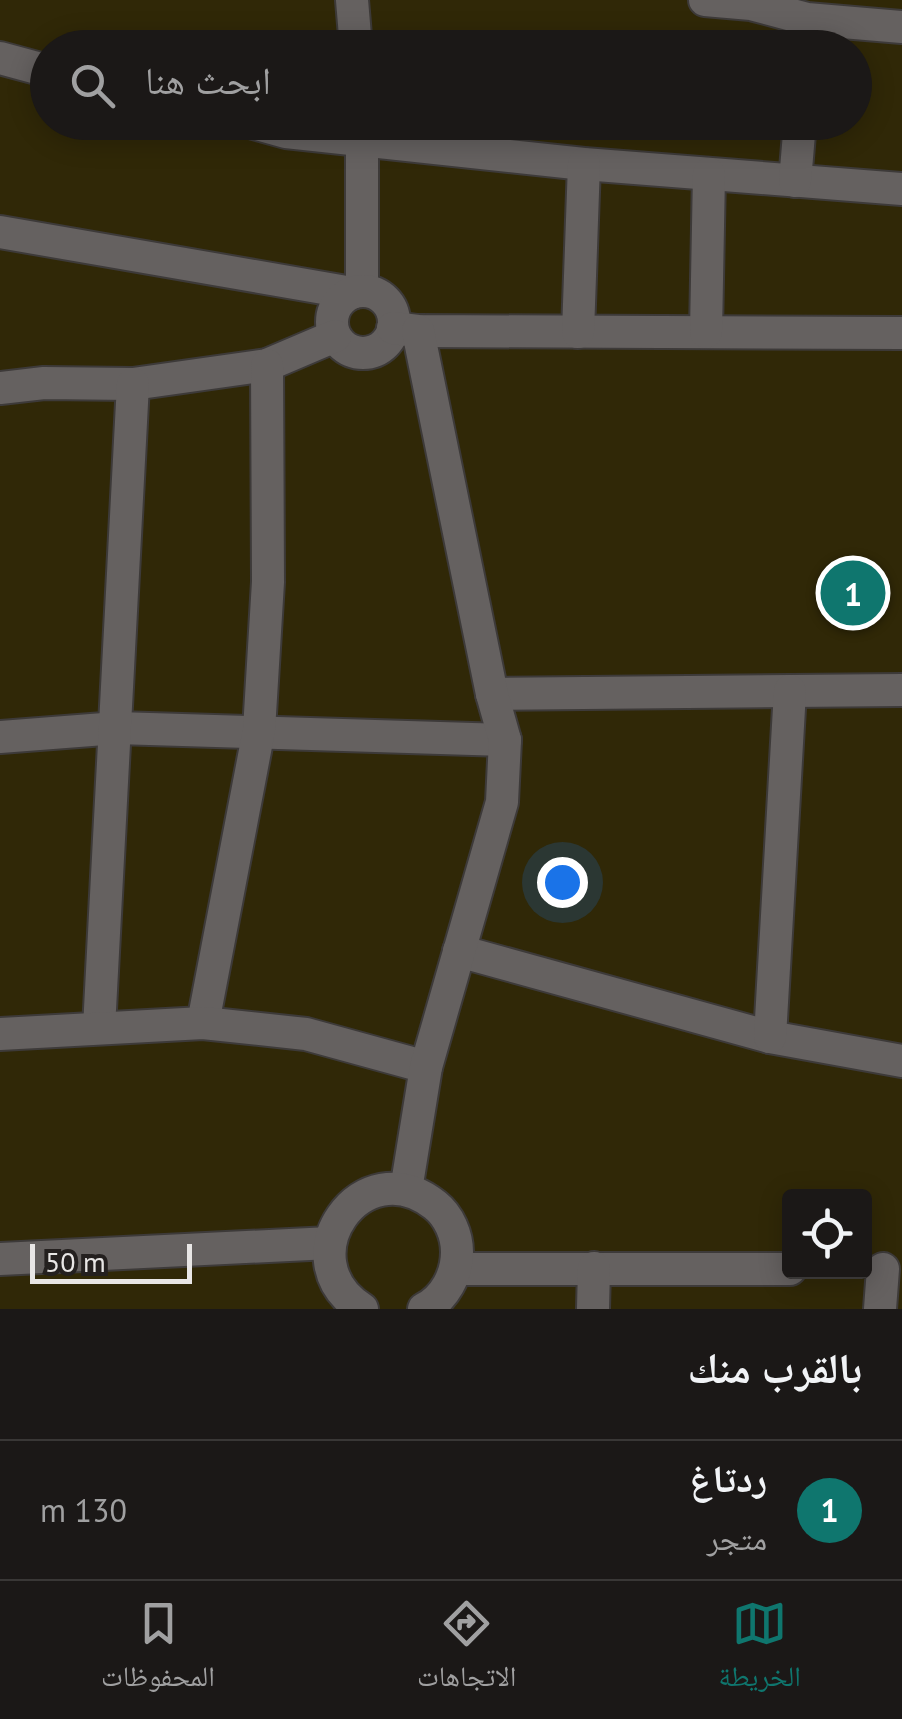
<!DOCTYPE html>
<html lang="ar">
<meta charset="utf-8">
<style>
:root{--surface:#1b1817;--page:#282524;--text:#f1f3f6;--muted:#a0a0a1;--line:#393736;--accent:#0f766e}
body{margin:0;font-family:"PT Sans","Noto Naskh Arabic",sans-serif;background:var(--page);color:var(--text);direction:rtl}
.controls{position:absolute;right:30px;bottom:30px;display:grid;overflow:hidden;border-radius:10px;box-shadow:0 5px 25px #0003}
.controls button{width:90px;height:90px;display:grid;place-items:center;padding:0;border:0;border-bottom:2px solid var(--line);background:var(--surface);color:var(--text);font:50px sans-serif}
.scale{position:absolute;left:30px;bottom:25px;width:162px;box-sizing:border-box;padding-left:10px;border:5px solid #e8e6e5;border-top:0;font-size:28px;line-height:35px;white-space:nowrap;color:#e8e6e5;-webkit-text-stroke:8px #24201f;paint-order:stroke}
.you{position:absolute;left:562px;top:882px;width:35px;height:35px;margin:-25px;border:8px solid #fff;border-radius:50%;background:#1a73e8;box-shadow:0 0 0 15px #1a73e833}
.badge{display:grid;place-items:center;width:65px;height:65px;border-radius:50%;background:var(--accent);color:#fff;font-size:32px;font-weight:700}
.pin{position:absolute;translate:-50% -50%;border:5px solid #fff;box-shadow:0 2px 10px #0006}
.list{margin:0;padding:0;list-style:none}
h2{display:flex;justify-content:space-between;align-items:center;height:130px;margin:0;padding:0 40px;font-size:42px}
h2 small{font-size:32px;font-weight:400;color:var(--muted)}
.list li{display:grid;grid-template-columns:65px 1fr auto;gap:30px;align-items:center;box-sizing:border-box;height:140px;padding:0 40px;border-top:2px solid var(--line)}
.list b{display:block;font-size:38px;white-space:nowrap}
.list p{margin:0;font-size:32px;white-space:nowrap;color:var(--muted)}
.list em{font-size:32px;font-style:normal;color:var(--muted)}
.icon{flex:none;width:55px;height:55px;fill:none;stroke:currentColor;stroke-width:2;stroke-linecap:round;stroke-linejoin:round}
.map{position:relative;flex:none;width:902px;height:1309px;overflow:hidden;direction:ltr}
.search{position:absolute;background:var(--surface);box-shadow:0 5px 25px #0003;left:30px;right:30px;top:30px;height:110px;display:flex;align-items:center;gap:25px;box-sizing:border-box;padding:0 35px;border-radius:55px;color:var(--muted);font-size:38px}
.sheet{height:270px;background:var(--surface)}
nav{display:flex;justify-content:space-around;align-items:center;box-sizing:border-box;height:140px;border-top:2px solid var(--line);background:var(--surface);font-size:28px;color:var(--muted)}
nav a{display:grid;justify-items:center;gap:5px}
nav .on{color:var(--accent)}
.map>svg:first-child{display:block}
</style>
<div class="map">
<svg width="902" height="1309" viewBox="0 0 902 1309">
<rect width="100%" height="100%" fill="#24201f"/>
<path fill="#302807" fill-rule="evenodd" d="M0 0H902V1309H0ZM48 48H854V122H48ZM790 1196H864V1272H790Z"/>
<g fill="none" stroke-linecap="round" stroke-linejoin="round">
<defs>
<g id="minor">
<path d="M352 0 356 48"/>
<path d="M705 0 751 4 807 19 902 27"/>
<path d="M0 58 48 71"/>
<path d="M250 122 286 132 584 164 902 189"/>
<path d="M795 181 800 122"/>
<path d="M0 232 352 293"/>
<path d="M362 291V122"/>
<circle cx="363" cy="322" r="31"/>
<path d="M393 328 418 331 902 333"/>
<path d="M578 332 584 164"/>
<path d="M706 332 709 174"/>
<path d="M0 388 44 383 133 384 267 365 335 336"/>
<path d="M492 694 902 690"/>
<path d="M0 737 117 728 505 740"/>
<path d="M459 951 770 1037 902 1061"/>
<path d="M203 1023 259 730 268 582 267 365"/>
<path d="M99 1028 133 384"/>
<path d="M0 1034 203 1023 306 1034 426 1067"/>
<path d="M770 1037 790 691"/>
<path d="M406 1190 426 1067 502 802 505 740 492 694 418 331"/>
<path d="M0 1259 330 1243"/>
<path d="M456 1269H790"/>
<path d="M362 1309C284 1259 362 1147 435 1205 449 1216 457 1235 457 1252 457 1275 445 1298 424 1309"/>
<path d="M593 1309 594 1268"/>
<path d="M880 1309 883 1269"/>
</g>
</defs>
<use href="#minor" stroke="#3d3a39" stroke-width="36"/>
<use href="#minor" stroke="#656160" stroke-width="32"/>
</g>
</svg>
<div class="controls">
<button><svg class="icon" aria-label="locate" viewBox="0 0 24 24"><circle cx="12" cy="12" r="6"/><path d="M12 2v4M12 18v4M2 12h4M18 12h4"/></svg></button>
</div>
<div class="scale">50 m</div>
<div class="you"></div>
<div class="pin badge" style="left:853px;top:593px">1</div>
<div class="search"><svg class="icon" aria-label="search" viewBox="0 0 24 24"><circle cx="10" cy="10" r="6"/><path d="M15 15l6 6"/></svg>ابحث هنا</div>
</div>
<section class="sheet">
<h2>بالقرب منك<small></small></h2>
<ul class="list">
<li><span class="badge">1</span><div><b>ردتاغ</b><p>متجر</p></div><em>130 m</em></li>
</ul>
</section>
<nav>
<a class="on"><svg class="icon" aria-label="map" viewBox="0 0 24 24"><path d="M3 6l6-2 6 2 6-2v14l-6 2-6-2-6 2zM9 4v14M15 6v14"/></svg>الخريطة</a>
<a><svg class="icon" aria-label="directions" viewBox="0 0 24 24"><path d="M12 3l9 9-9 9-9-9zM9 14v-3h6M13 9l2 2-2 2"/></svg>الاتجاهات</a>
<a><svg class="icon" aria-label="saved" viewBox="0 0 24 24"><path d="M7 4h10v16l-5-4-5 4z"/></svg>المحفوظات</a>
</nav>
